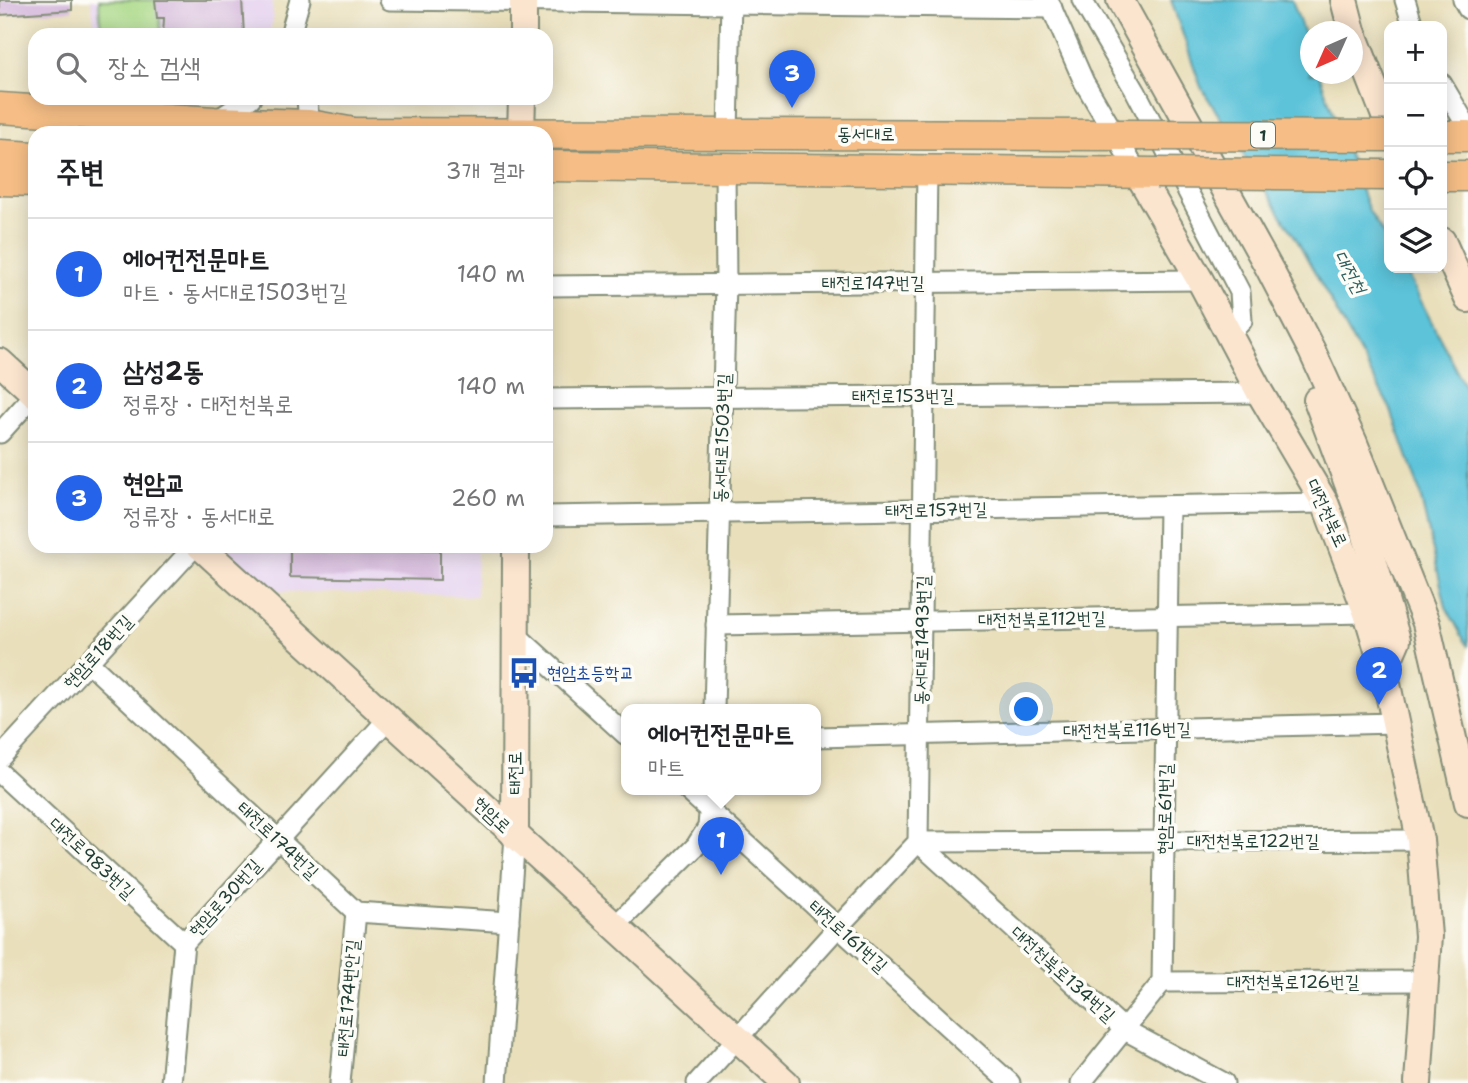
<!DOCTYPE html>
<html lang="ko">
<meta charset="utf-8">
<style>
:root{--surface:#fff;--page:#f2f2f2;--text:#202124;--muted:#757577;--line:#e0e0e0;--accent:#2563eb}
body{margin:0;font-family:"Shantell Sans","Poor Story",sans-serif;background:var(--page);color:var(--text)}
.controls{position:absolute;right:21px;top:21px;display:grid;overflow:hidden;border-radius:14px;box-shadow:0 4px 18px #0003}
.controls button{width:63px;height:63px;display:grid;place-items:center;padding:0;border:0;border-bottom:2px solid var(--line);background:var(--surface);color:var(--text);font:35px sans-serif}
.compass{position:absolute;left:1300px;top:21px;width:63px;height:63px;border-radius:50%;background:var(--surface);box-shadow:0 4px 18px #0003;rotate:225deg}
.you{position:absolute;left:1027px;top:710px;width:24px;height:24px;margin:-18px;border:5px solid #fff;border-radius:50%;background:#1a73e8;box-shadow:0 0 0 10px #1a73e833}
.badge{display:grid;place-items:center;width:46px;height:46px;border-radius:50%;background:var(--accent);color:#fff;font-size:23px;font-weight:700}
.pin{position:absolute;translate:-50% -58px;filter:drop-shadow(0 2px 4px #0008)}
.pin::after{content:'';position:absolute;top:37px;width:24px;height:21px;background:inherit;clip-path:polygon(0 0,100% 0,50% 100%)}
.popup{position:absolute;left:621px;top:704px;width:200px;height:91px;box-sizing:border-box;display:grid;place-content:center;border-radius:14px;background:var(--surface);filter:drop-shadow(0 2px 5px #0005);font-size:23px;white-space:nowrap;color:var(--muted)}
.popup b{font-size:26px;color:var(--text)}
.popup::after{content:'';position:absolute;left:50%;top:100%;margin-left:-14px;border:14px solid transparent;border-top-color:var(--surface)}
.list{margin:0;padding:0;list-style:none}
h2{display:flex;justify-content:space-between;align-items:center;height:91px;margin:0;padding:0 28px;font-size:30px}
h2 small{font-size:23px;font-weight:400;color:var(--muted)}
.list li{display:grid;grid-template-columns:46px 1fr auto;gap:21px;align-items:center;box-sizing:border-box;height:112px;padding:0 28px;border-top:2px solid var(--line)}
.list b{display:block;font-size:26px;white-space:nowrap}
.list p{margin:0;font-size:23px;white-space:nowrap;color:var(--muted)}
.list em{font-size:23px;font-style:normal;color:var(--muted)}
.icon{flex:none;width:38px;height:38px;fill:none;stroke:currentColor;stroke-width:2;stroke-linecap:round;stroke-linejoin:round}
.map{position:relative;flex:none;width:1468px;height:1083px;overflow:hidden}
.search{position:absolute;background:var(--surface);box-shadow:0 4px 18px #0003;left:28px;top:28px;width:525px;height:77px;display:flex;align-items:center;gap:18px;box-sizing:border-box;padding:0 24px;border-radius:21px;color:var(--muted);font-size:26px}
.panel{position:absolute;background:var(--surface);box-shadow:0 4px 18px #0003;left:28px;top:126px;width:525px;height:427px;border-radius:21px}
.map>svg:first-child{display:block}
</style>
<div class="map">
<svg width="1468" height="1083" viewBox="0 0 1468 1083">
<rect width="100%" height="100%" fill="#fdfcf7"/>
<filter id="ink" filterUnits="userSpaceOnUse"><feTurbulence type="fractalNoise" baseFrequency=".0143" numOctaves="2"/><feDisplacementMap in="SourceGraphic" scale="14" xChannelSelector="R" yChannelSelector="G"/><feConvolveMatrix kernelMatrix="1 2 1 2 8 2 1 2 1" color-interpolation-filters="sRGB"/></filter>
<filter id="wash" filterUnits="userSpaceOnUse"><feTurbulence type="fractalNoise" baseFrequency=".00686" numOctaves="4" result="noise"/><feDisplacementMap in="SourceGraphic" scale="28" xChannelSelector="R" yChannelSelector="G"/><feGaussianBlur stdDeviation="1.57" result="paint"/><feColorMatrix in="noise" values="0 0 0 0 0 0 0 0 0 0 0 0 0 0 0 0 0 1.4 0 .05"/><feComposite in="paint" operator="in"/></filter>
<g filter="url(#wash)">
<rect width="100%" height="100%" fill="#e9dfbb"/>
<g fill="#e6d3f0">
<path d="M91 0H272L273 21 268 35H96Z"/>
<path d="M224 546H477L476 596 266 591 224 551Z"/>
</g>
<path fill="#a9d886" stroke="#648a5d" stroke-width="2" d="M99 0H159L161 35H101Z"/>
<path fill="#5cc3d9" stroke="#3e8086" stroke-width="2" d="M1171 0H1292L1310 51V74H1319L1369 211 1389 243V268H1404L1468 393V647L1446 607 1418 486 1390 408 1298 242 1201 87Z"/>
<g id="blocks">
<g fill="#d2b4da">
<path d="M0 0H72V10L0 15Z"/>
<path d="M155 0H242L244 35H163L164 18H157Z"/>
<path d="M290 547 440 550V580L290 577Z"/>
</g>
</g>
</g>
<g filter="url(#ink)">
<use href="#blocks" fill-opacity="0" stroke="#848e78" stroke-width="2"/>
<g fill="none" stroke-linecap="round" stroke-linejoin="round">
<defs>
<g id="street">
<path d="M390 0 1052 8"/>
<path d="M1048 0 1084 82 1137 172"/>
<path d="M1082 0 1136 92 1240 292 1242 321 1230 333"/>
<path d="M1405 0 1413 26"/>
<path d="M1463 0 1468 9"/>
<path d="M290 35 300 0"/>
<path d="M1442 84 1468 128"/>
<path d="M307 98 309 125"/>
<path d="M214 122 251 98"/>
<path d="M728 133 731 0"/>
<path d="M546 286 1200 280"/>
<path d="M546 399 1260 393"/>
<path d="M0 433 35 394"/>
<path d="M546 516 1325 503"/>
<path d="M716 625 1367 613"/>
<path d="M514 633 626 735"/>
<path d="M89 663 356 912 509 922"/>
<path d="M714 709 726 284 725 168"/>
<path d="M816 737 1396 723"/>
<path d="M0 758 195 546"/>
<path d="M0 773 184 943"/>
<path d="M686 789 1010 1083"/>
<path d="M918 842 1420 840"/>
<path d="M918 842 1125 1030 1224 1083"/>
<path d="M615 926 696 846 708 827 711 789"/>
<path d="M1162 982 1424 981"/>
<path d="M171 1083 184 943 388 719"/>
<path d="M340 1083 356 912"/>
<path d="M497 1083 515 836"/>
<path d="M697 1083 838 927 918 842 927 170"/>
<path d="M1081 1083 1162 982 1169 506"/>
</g>
<g id="secondary">
<path d="M1120 0 1270 270 1312 351 1354 443 1426 623 1468 803"/>
<path d="M1344 0 1352 31 1389 126"/>
<path d="M523 35V0"/>
<path d="M521 133 522 98"/>
<path d="M1137 172 1200 280 1260 393 1325 503 1367 613 1384 670 1420 840 1428 936 1418 1083"/>
<path d="M1442 241 1468 299"/>
<path d="M0 362 35 394"/>
<path d="M1317 400 1361 519 1397 640 1384 670"/>
<path d="M200 546 786 1083"/>
<path d="M515 836 516 546"/>
</g>
<g id="primary">
<path d="M0 108 214 122 309 125 349 132"/>
<path d="M343 133 1137 135"/>
<path d="M1442 136H1468"/>
<path d="M0 155 35 157"/>
<path d="M546 166 1156 173"/>
<path d="M1442 176H1468"/>
<path d="M0 180 35 181"/>
</g>
</defs>
<use href="#street" stroke="#848e78" stroke-width="23"/>
<use href="#secondary" stroke="#848e78" stroke-width="30"/>
<use href="#primary" stroke="#848e78" stroke-width="33"/>
<use href="#street" stroke="#fff" stroke-width="19"/>
<use href="#secondary" stroke="#fbe5cf" stroke-width="26"/>
<use href="#primary" stroke="#f6be86" stroke-width="30"/>
<defs>
<g id="primary-bridge">
<path d="M1137 135 1389 136"/>
<path d="M1156 173 1389 175"/>
</g>
</defs>
<use href="#primary-bridge" stroke="#848e78" stroke-width="33" stroke-linecap="butt"/>
<use href="#primary-bridge" stroke="#f6be86" stroke-width="30"/>
</g>
</g>
<defs>
<symbol id="bus-bare" viewBox="-9 -9 18 18"><path d="M-5-6H5V4H4V6H2V4H-2V6H-4V4H-5ZM-3.5-4V0h7V-4ZM-3.5 1.2v1.5H-2V1.2ZM2 1.2v1.5H3.5V1.2Z" fill="#1a4fb4" stroke="#fdfcf7" stroke-width="2.5" paint-order="stroke"/></symbol>
</defs>
<g fill-rule="evenodd">
<use href="#bus-bare" x="502" y="651" width="44" height="44"/>
</g>
<g text-anchor="middle" dominant-baseline="central" stroke-width="7" stroke-linejoin="round" paint-order="stroke">
<rect fill="#fdfcf7" stroke="#62766e" stroke-width="2" x="1251" y="122.5" width="24" height="25" rx="5"/>
<g font-size="16" font-weight="bold" fill="#1f3d34">
<text x="1263" y="135">1</text>
</g>
<g font-size="18" fill="#1f3d34" stroke="#fdfcf7">
<text x="866" y="134">동서대로</text>
<text x="873" y="283">태전로147번길</text>
<text x="903" y="396">태전로153번길</text>
<text transform="translate(722 438) rotate(-88)">동서대로1503번길</text>
<text transform="translate(936 510) rotate(-1)">태전로157번길</text>
<text transform="translate(1327 513) rotate(65)">대전천북로</text>
<text transform="translate(1042 619) rotate(-1)">대전천북로112번길</text>
<text transform="translate(922 640) rotate(-89)">동서대로1493번길</text>
<text transform="translate(98 652) rotate(-48)">현암로18번길</text>
<text transform="translate(1127 730) rotate(-1)">대전천북로116번길</text>
<text transform="translate(515 773) rotate(-90)">태전로</text>
<text transform="translate(1165 809) rotate(-89)">현암로61번길</text>
<text transform="translate(492 815) rotate(43)">현암로</text>
<text transform="translate(278 840) rotate(43)">태전로174번길</text>
<text x="1253" y="841">대전천북로122번길</text>
<text transform="translate(92 858) rotate(43)">대전로983번길</text>
<text transform="translate(225 898) rotate(-48)">현암로30번길</text>
<text transform="translate(848 936) rotate(42)">태전로161번길</text>
<text transform="translate(1063 974) rotate(42)">대전천북로134번길</text>
<text x="1293" y="982">대전천북로126번길</text>
<text transform="translate(348 998) rotate(-85)">태전로174번안길</text>
</g>
<g font-size="18" fill="#164399" stroke="#fdfcf7" text-anchor="start">
<text x="547" y="673">현암초등학교</text>
</g>
<g font-size="19" font-style="italic" fill="#2e5e5d" stroke="#fdfcf7">
<text transform="translate(1350 272) rotate(61)">대전천</text>
</g>
</g>
</svg>
<div class="controls">
<button>+</button>
<button>−</button>
<button><svg class="icon" aria-label="locate" viewBox="0 0 24 24"><circle cx="12" cy="12" r="6"/><path d="M12 2v4M12 18v4M2 12h4M18 12h4"/></svg></button>
<button><svg class="icon" aria-label="layers" viewBox="0 0 24 24"><path d="M12 4l9 5-9 5-9-5zM3 14l9 5 9-5"/></svg></button>
</div>
<svg class="compass" viewBox="-18 -18 36 36"><path d="M0-13l5 13h-10z" fill="#e53935"/><path d="M0 13l5-13h-10z" fill="#757577"/></svg>
<div class="you"></div>
<div class="pin badge" style="left:721px;top:875px">1</div>
<div class="popup"><b>에어컨전문마트</b>마트</div>
<div class="pin badge" style="left:1379px;top:705px">2</div>
<div class="pin badge" style="left:792px;top:108px">3</div>
<div class="search"><svg class="icon" aria-label="search" viewBox="0 0 24 24"><circle cx="10" cy="10" r="6"/><path d="M15 15l6 6"/></svg>장소 검색</div>
<section class="panel">
<h2>주변<small>3개 결과</small></h2>
<ul class="list">
<li><span class="badge">1</span><div><b>에어컨전문마트</b><p>마트 · 동서대로1503번길</p></div><em>140 m</em></li>
<li><span class="badge">2</span><div><b>삼성2동</b><p>정류장 · 대전천북로</p></div><em>140 m</em></li>
<li><span class="badge">3</span><div><b>현암교</b><p>정류장 · 동서대로</p></div><em>260 m</em></li>
</ul>
</section>
</div>
